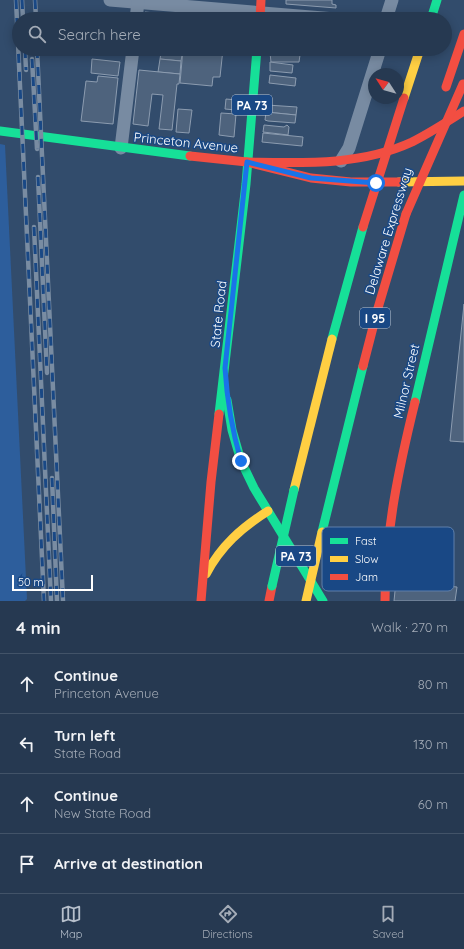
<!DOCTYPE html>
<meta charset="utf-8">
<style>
:root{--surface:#263951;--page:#32445b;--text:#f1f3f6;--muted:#a4acb7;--line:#425368;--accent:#b7c0cc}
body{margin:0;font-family:Quicksand,sans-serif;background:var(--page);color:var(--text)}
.compass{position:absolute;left:368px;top:68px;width:36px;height:36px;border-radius:50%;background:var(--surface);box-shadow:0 2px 10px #0003;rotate:306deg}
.scale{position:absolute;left:12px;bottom:10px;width:81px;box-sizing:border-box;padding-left:4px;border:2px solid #fff;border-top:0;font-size:11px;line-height:14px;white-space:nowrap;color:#fff;-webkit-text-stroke:3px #194885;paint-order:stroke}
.stop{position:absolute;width:12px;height:12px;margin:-9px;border:3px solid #1a73e8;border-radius:50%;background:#fff}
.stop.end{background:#1a73e8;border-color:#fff;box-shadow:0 1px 4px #0008}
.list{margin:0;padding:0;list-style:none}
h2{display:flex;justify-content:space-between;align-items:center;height:52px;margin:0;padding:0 16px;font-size:17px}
h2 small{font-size:13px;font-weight:400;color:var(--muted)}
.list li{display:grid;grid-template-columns:26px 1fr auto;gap:12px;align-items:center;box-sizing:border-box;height:60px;padding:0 16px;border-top:1px solid var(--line)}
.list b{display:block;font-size:15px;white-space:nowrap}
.list p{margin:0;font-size:13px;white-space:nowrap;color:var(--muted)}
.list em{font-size:13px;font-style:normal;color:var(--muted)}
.icon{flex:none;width:22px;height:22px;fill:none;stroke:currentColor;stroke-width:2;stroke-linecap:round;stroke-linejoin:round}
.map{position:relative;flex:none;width:464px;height:601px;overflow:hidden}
.search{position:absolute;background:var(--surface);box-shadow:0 2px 10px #0003;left:12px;right:12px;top:12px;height:44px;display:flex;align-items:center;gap:10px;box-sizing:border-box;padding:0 14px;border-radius:22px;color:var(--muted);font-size:15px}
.sheet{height:292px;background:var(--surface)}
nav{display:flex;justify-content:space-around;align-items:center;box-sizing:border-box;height:56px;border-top:1px solid var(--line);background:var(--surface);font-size:11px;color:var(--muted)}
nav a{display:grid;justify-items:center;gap:2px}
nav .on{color:var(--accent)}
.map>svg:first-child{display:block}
</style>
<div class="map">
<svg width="464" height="601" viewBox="0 0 464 601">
<rect width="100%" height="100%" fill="#324c6c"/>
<path fill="#2d5e9c" d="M0 144 5 145 27 599 25 601H0Z"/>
<g fill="#4e637d" stroke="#8c9cb0">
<path d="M286 0H332V4L336 5V8L286 4Z"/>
<path d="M145 12 186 16V19H145Z"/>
<path d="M186 16 215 19H186Z"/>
<path d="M141 49H183L181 61 160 59 161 53 141 51Z"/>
<path d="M183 49H223L220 77H213L212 86 180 83Z"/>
<path d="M270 49H290V54L271 53Z"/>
<path d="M270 53 300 55 299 62H271Z"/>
<path d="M92 59 120 62 118 76 91 73Z"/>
<path d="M160 59 181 61 180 74 158 72Z"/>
<path d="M270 62 293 65 292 73 270 71Z"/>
<path d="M139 70 180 74 179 84H177L172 130 159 129 163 95 152 94 148 126 133 124Z"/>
<path d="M270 75 296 78 295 86 269 83Z"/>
<path d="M98 76 118 78 113 124 81 121 86 81 97 82Z"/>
<path d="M226 99 237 100 236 110 225 109Z"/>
<path d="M267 105 297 107 296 115 266 112Z"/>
<path d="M178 109 192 110 189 133 176 132Z"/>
<path d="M266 112 296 115 295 123 268 121 265 120Z"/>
<path d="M221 113 236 114 234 137 219 135Z"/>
<path d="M264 125 284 127 287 125 289 127 288 135 263 132Z"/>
<path d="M263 133 303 137 302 146 262 142Z"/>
<path d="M464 304V442L450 441Z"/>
<path d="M396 581 457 587 455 601H394Z"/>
</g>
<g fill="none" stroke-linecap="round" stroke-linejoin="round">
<g stroke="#788ba2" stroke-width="13">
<path d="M110 0 335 19"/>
<path d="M136 19 138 2"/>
<path d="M386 19 392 0"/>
<path d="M121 148 133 49"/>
<path d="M341 161 349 148 380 49"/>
</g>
<g stroke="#16e098" stroke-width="9">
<path d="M431 19 437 0"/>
<path d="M0 131 190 156"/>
<path d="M332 339 363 227"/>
<path d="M227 400 232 430 241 461 254 488 323 601"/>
<path d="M415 402 464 195"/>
<path d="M219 414 246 184 257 49"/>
<path d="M322 532 363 366"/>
</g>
<g stroke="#ffcf43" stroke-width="9">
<path d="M404 98 420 49"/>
<path d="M399 182 464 181"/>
<path d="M294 490 332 339"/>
<path d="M206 574C221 546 241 528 268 511"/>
</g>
<g stroke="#f24e42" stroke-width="9">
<path d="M260 19 261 0"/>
<path d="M446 87 464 34"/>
<path d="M190 156 247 162 311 178 351 182H399"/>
<path d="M247 162C302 163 360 166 412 142 430 133 447 122 464 111"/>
<path d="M363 366 378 308 406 214"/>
<path d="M201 601 211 482 219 414"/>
<path d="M269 601 272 586"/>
<path d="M385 601C385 533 399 467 415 402"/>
</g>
<defs>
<g id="rail">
<path d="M16 0 44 601"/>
<path d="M22 0 23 19"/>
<path d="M35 0 36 19"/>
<path d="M25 49 26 70"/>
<path d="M37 49 63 601"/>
<path d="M32 59 37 149"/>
<path d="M38 177 47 373"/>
<path d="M34 227 51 601"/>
<path d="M52 478 57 601"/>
</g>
</defs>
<use href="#rail" stroke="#798ca2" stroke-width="4.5"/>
<use href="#rail" stroke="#194885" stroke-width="3" stroke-dasharray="9" stroke-linecap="butt"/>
<path stroke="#16e098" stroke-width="9" d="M272 586 294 490"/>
<path stroke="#ffcf43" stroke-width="9" d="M306 601 322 532"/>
<g stroke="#f24e42" stroke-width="9">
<path d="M406 214 463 84"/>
<path d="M363 227 404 98"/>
</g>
</g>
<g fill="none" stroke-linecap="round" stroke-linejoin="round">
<path stroke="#1a73e8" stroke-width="5" d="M241 461C232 430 227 400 225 368L247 162 311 178 376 183"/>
</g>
<g text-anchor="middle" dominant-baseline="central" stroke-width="3" stroke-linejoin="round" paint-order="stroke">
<g fill="#194885" stroke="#bac8da" stroke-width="1">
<rect x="232" y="95" width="40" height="20" rx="3"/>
<rect x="360" y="308" width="30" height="20" rx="3"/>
<rect x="276" y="546" width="40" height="20" rx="3"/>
</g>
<g font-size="12" font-weight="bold" fill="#fff">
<text x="252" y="105">PA 73</text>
<text x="375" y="318">I 95</text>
<text x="296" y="556">PA 73</text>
</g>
<g font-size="13" fill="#fff" stroke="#194885">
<text transform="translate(186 142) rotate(6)">Princeton Avenue</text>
<text transform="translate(388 231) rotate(-73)">Delaware Expressway</text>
<text transform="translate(218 314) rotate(-84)">State Road</text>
<text transform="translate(406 381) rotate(-77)">Milnor Street</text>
</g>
</g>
<rect x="322" y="527" width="132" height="64" rx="6" fill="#194885" stroke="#5e7faa" stroke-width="1"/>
<rect x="330" y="538" width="18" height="6" fill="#16e098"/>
<rect x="330" y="556" width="18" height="6" fill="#ffcf43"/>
<rect x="330" y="574" width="18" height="6" fill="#f24e42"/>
<g font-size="11" fill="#fff">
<text x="355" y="545">Fast</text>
<text x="355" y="563">Slow</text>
<text x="355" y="581">Jam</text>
</g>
</svg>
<svg class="compass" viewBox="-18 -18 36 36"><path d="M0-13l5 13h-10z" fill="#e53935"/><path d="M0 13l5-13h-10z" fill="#a4acb7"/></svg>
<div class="scale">50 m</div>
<div class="stop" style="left:376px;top:183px"></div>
<div class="stop end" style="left:241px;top:461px"></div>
<div class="search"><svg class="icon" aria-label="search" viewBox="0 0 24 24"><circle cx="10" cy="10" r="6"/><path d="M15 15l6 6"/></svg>Search here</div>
</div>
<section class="sheet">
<h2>4 min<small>Walk · 270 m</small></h2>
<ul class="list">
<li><svg class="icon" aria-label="ahead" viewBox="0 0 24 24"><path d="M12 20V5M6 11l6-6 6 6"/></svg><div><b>Continue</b><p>Princeton Avenue</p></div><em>80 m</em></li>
<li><svg class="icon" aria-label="left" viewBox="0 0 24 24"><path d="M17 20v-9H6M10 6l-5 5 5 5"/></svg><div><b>Turn left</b><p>State Road</p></div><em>130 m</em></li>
<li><svg class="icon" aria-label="ahead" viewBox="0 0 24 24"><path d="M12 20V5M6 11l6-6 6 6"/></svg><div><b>Continue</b><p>New State Road</p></div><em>60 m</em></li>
<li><svg class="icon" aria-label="arrive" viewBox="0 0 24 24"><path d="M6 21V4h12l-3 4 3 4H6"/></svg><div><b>Arrive at destination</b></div></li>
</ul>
</section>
<nav>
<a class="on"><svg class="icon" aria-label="map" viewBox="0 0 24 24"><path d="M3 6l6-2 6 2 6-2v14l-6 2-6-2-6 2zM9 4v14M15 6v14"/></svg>Map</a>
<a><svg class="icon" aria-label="directions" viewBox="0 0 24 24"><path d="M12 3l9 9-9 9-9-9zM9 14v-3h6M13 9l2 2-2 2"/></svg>Directions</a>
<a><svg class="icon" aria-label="saved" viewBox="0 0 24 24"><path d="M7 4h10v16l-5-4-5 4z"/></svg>Saved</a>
</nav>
